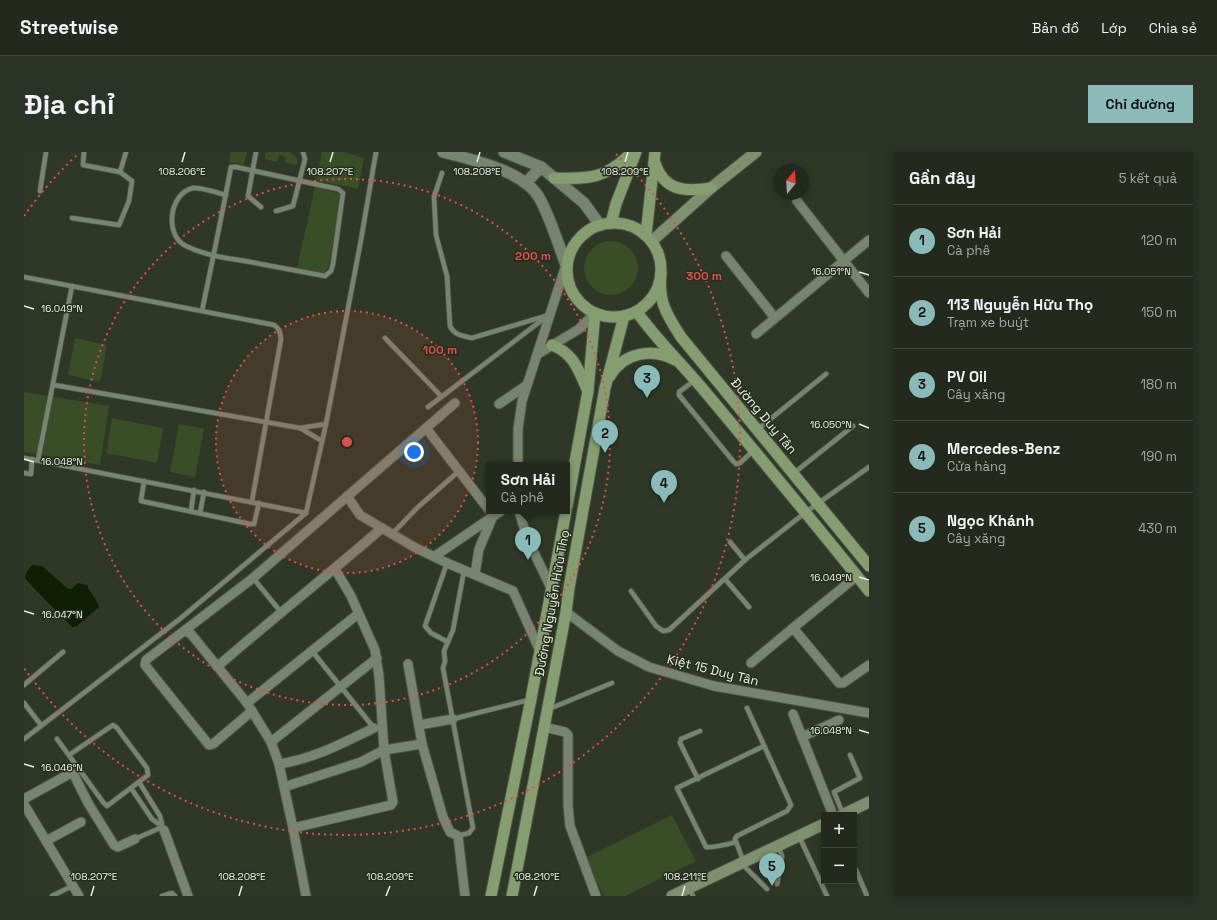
<!DOCTYPE html>
<html lang="vi">
<meta charset="utf-8">
<style>
:root{--surface:#232a1d;--page:#2b3226;--text:#f1f3f6;--muted:#a3a7a4;--line:#40463b;--accent:#8bbbb9}
body{margin:0;font-family:"Space Grotesk",sans-serif;background:var(--page);color:var(--text)}
.controls{position:absolute;right:12px;bottom:12px;display:grid;overflow:hidden;border-radius:0px;box-shadow:0 2px 10px #0003}
.controls button{width:36px;height:36px;display:grid;place-items:center;padding:0;border:0;border-bottom:1px solid var(--line);background:var(--surface);color:var(--text);font:20px sans-serif}
.compass{position:absolute;left:749px;top:12px;width:36px;height:36px;border-radius:50%;background:var(--surface);box-shadow:0 2px 10px #0003;rotate:18deg}
.you{position:absolute;left:390px;top:300px;width:14px;height:14px;margin:-10px;border:3px solid #fff;border-radius:50%;background:#1a73e8;box-shadow:0 0 0 6px #1a73e833}
.badge{display:grid;place-items:center;width:26px;height:26px;border-radius:50%;background:var(--accent);color:#111;font-size:13px;font-weight:700}
.pin{position:absolute;translate:-50% -33px;filter:drop-shadow(0 1px 2px #0008)}
.pin::after{content:'';position:absolute;top:21px;width:14px;height:12px;background:inherit;clip-path:polygon(0 0,100% 0,50% 100%)}
.popup{position:absolute;left:462px;top:310px;width:84px;height:52px;box-sizing:border-box;display:grid;place-content:center;border-radius:0px;background:var(--surface);filter:drop-shadow(0 1px 3px #0005);font-size:13px;white-space:nowrap;color:var(--muted)}
.popup b{font-size:15px;color:var(--text)}
.popup::after{content:'';position:absolute;left:50%;top:100%;margin-left:-8px;border:8px solid transparent;border-top-color:var(--surface)}
.list{margin:0;padding:0;list-style:none}
h2{display:flex;justify-content:space-between;align-items:center;height:52px;margin:0;padding:0 16px;font-size:17px}
h2 small{font-size:13px;font-weight:400;color:var(--muted)}
.list li{display:grid;grid-template-columns:26px 1fr auto;gap:12px;align-items:center;box-sizing:border-box;height:72px;padding:0 16px;border-top:1px solid var(--line)}
.list b{display:block;font-size:15px;white-space:nowrap}
.list p{margin:0;font-size:13px;white-space:nowrap;color:var(--muted)}
.list em{font-size:13px;font-style:normal;color:var(--muted)}
.map{position:relative;flex:none;width:845px;height:744px;overflow:hidden;border-radius:0px}
header{display:flex;align-items:center;gap:24px;box-sizing:border-box;height:56px;padding:0 20px;background:var(--surface);border-bottom:1px solid var(--line)}
header strong{font-size:19px}
nav{display:flex;gap:22px;margin-inline-start:auto;font-size:14px}
.intro{display:flex;align-items:center;justify-content:space-between;box-sizing:border-box;height:96px;padding:0 24px}
h1{margin:0;font-size:28px}
.button{padding:10px 18px;border-radius:0px;background:var(--accent);color:#111;font-size:14px;font-weight:700}
main{display:flex;gap:24px;padding:0 24px}
aside{flex:1;background:var(--surface);border-radius:0px;box-shadow:0 2px 10px #0003}
.map>svg:first-child{display:block}
</style>
<header>
<strong>Streetwise</strong>
<nav><a>Bản đồ</a><a>Lớp</a><a>Chia sẻ</a></nav>
</header>
<div class="intro"><h1>Địa chỉ</h1><a class="button">Chỉ đường</a></div>
<main>
<div class="map">
<svg width="845" height="744" viewBox="0 0 845 744">
<rect width="100%" height="100%" fill="#2f3827"/>
<g fill="#394d26">
<path d="M207 0H223L220 13 205 10Z"/>
<path d="M244 0H267L274 8 273 13 261 11 262 5 255 3 253 10 241 7V2Z"/>
<path d="M298 0H319L340 6 334 37 292 28Z"/>
<path d="M291 35 313 41 317 46 305 114 301 120 295 121 273 116Z"/>
<circle cx="587" cy="116" r="27"/>
<path d="M51 186 83 193 76 230 44 223Z"/>
<path d="M0 240 85 254 76 313 0 300Z"/>
<path d="M88 266 139 276 133 311 82 301Z"/>
<path d="M155 272 180 277 171 325 146 320Z"/>
<path d="M648 663 672 709 601 744H580L561 706Z"/>
</g>
<path fill="#0f1f00" d="M8 413 18 414 43 436 47 437 54 431 63 433C65 441 73 446 75 455L53 474 48 475 4 430 1 426 2 421Z"/>
<g fill="none" stroke-linecap="round" stroke-linejoin="round">
<defs>
<g id="service">
<path d="M60 0 59 13 96 20"/>
<path d="M232 0 224 44 237 55"/>
<path d="M418 21 410 45 412 83 423 124 426 174C430 183 439 184 448 186L525 163"/>
<path d="M16 39 22 0"/>
<path d="M252 59 269 54 281 7 279 0"/>
<path d="M48 66 95 73 105 49 108 29 96 20 102 0"/>
<path d="M0 125 250 173C256 177 256 180 257 187L228 349"/>
<path d="M178 159C188 111 198 63 207 15H212L314 37 319 41 309 112 307 119 301 124C275 119 248 114 221 109 201 106 180 103 162 94 140 84 145 41 169 36 178 35 193 41 202 43"/>
<path d="M361 186 417 244"/>
<path d="M671 228 655 240V243L709 309 712 312 716 311 730 298"/>
<path d="M30 233 276 276 298 289"/>
<path d="M404 255 522 165"/>
<path d="M276 276 302 272"/>
<path d="M733 278 802 222"/>
<path d="M0 306 282 361"/>
<path d="M14 308 48 134"/>
<path d="M0 321 7 322 8 307"/>
<path d="M770 321 829 274"/>
<path d="M120 329 117 349 226 372H230L235 351"/>
<path d="M167 359 170 338"/>
<path d="M176 361 180 340"/>
<path d="M368 382 394 355 435 319"/>
<path d="M706 390 721 408"/>
<path d="M423 411 401 474 407 481 424 490"/>
<path d="M229 426 256 459"/>
<path d="M701 427 725 455"/>
<path d="M607 439 632 474 639 479 645 478 721 408 782 360 845 315"/>
<path d="M288 499 350 576"/>
<path d="M0 533 39 500"/>
<path d="M0 551 17 573"/>
<path d="M723 556 767 653 763 659 713 684 711 687 722 716 743 737"/>
<path d="M525 557 588 531"/>
<path d="M429 567 505 548"/>
<path d="M0 587 157 466 282 361 302 272 337 88 352 0"/>
<path d="M33 587 79 650 83 654 124 623 123 616 93 576 89 573 45 603"/>
<path d="M674 627 656 591 657 587 676 579"/>
<path d="M115 630 136 664 138 672"/>
<path d="M107 636 128 667 136 673"/>
<path d="M819 662 810 640 836 626 826 603"/>
<path d="M434 684 445 681 449 676 419 516 421 509 420 499 429 478 440 419"/>
<path d="M775 684 803 744"/>
<path d="M111 687 136 676"/>
<path d="M711 690C707 692 685 696 682 695L653 636 740 594"/>
<path d="M832 718 843 744"/>
<path d="M753 732 758 704 754 694"/>
<path d="M665 736 669 744"/>
<path d="M28 744 48 734"/>
<path d="M138 744 148 741 151 744"/>
</g>
<g id="minor">
<path d="M773 49 845 141"/>
<path d="M702 104 751 166"/>
<path d="M732 182 845 88"/>
<path d="M514 202 555 177 571 161"/>
<path d="M475 252 503 233"/>
<path d="M402 276 465 358"/>
<path d="M494 313V277L498 249 542 113"/>
<path d="M323 344 336 363 390 395 423 411 489 439 516 499"/>
<path d="M495 359 503 386 528 438"/>
<path d="M411 404 477 359"/>
<path d="M451 422 455 397 469 364"/>
<path d="M833 424 769 476 815 531H819L845 513"/>
<path d="M542 460 594 499 625 515 690 534 845 561"/>
<path d="M161 479 167 482 223 551 247 590 255 612 269 676 282 744"/>
<path d="M727 511 769 476"/>
<path d="M384 512 398 592 419 665 426 680 434 684 441 744"/>
<path d="M194 514C248 467 304 423 358 376"/>
<path d="M223 551 334 462"/>
<path d="M228 559 189 592 185 593 121 513 122 508 229 426 431 251"/>
<path d="M769 562 809 663"/>
<path d="M395 573 429 567"/>
<path d="M520 575 541 580 544 583V654L546 674 572 744"/>
<path d="M778 585 815 568"/>
<path d="M247 590 353 506"/>
<path d="M255 612C289 607 319 591 350 576"/>
<path d="M260 635 337 610 360 598 398 592"/>
<path d="M0 647 47 621 50 623 64 651 90 693 94 695 111 687"/>
<path d="M0 652 55 744"/>
<path d="M269 676 367 653 369 650 360 598 355 524 351 498 327 444 311 417"/>
<path d="M140 678 164 744"/>
<path d="M22 689 57 670"/>
</g>
<g id="tertiary">
<path d="M419 0C449 8 501 19 516 47 527 68 534 91 542 113"/>
<path d="M480 0 517 15 560 51 576 73"/>
<path d="M502 31 517 15"/>
</g>
<g id="secondary">
<path d="M628 89 687 36 732 0"/>
<path d="M818 663 845 650"/>
<path d="M648 744 800 672"/>
</g>
<g id="primary">
<path d="M631 11C640 39 661 40 687 36"/>
<path d="M530 26C566 27 582 27 608 0"/>
<circle cx="590" cy="118" r="47"/>
<path d="M587 71 592 52 612 0"/>
<path d="M622 83 631 0"/>
<path d="M637 122C634 150 643 163 657 185L845 414"/>
<path d="M613 160C632 187 656 210 678 236 734 303 790 370 845 439"/>
<path d="M528 193C550 202 554 217 563 237"/>
<path d="M586 224C599 201 628 195 651 208"/>
<path d="M543 354 564 239 571 161"/>
<path d="M467 744 507 547 542 359"/>
<path d="M488 744 542 460 545 436 581 236 600 164"/>
</g>
</defs>
<use href="#service" stroke="#4e5547" stroke-width="6"/>
<use href="#minor" stroke="#4e5547" stroke-width="11"/>
<use href="#tertiary" stroke="#4e5547" stroke-width="13"/>
<use href="#secondary" stroke="#4e5547" stroke-width="13"/>
<use href="#primary" stroke="#4e5547" stroke-width="13"/>
<use href="#service" stroke="#788370" stroke-width="4.5"/>
<use href="#minor" stroke="#788370" stroke-width="9"/>
<use href="#tertiary" stroke="#788370" stroke-width="11"/>
<use href="#secondary" stroke="#7f9071" stroke-width="11"/>
<use href="#primary" stroke="#859d71" stroke-width="11"/>
</g>
<path fill="none" stroke="#eaf0e5" stroke-width="1.5" d="M158 10 161 0M306 10 309 0M453 10 456 0M601 10 604 0M835 120 845 123M0 154 10 157M835 272 845 276M0 307 10 310M835 425 845 428M0 459 10 462M835 578 845 581M0 612 10 615M67 744 70 734M215 744 218 734M362 744 366 734M510 744 513 734M658 744 661 734"/>
<circle cx="323" cy="290" r="131" fill="#da504e" fill-opacity=".12"/>
<g fill="none" stroke="#da504e" stroke-width="2" stroke-dasharray="2 4">
<circle cx="323" cy="290" r="131"/>
<circle cx="323" cy="290" r="263"/>
<path d="M0 64A394 394 0 0 1 54 2M592 2A394 394 0 1 1 0 516"/>
</g>
<g text-anchor="middle" dominant-baseline="central" stroke-width="3" stroke-linejoin="round" paint-order="stroke">
<g font-size="13" fill="#eaf0e5" stroke="#252e1d">
<text transform="translate(740 264) rotate(50)">Đường Duy Tân</text>
<text transform="translate(528 451) rotate(-80)">Đường Nguyễn Hữu Thọ</text>
<text transform="translate(689 518) rotate(14)">Kiệt 15 Duy Tân</text>
</g>
</g>
<g font-size="10" text-anchor="middle" fill="#eaf0e5" stroke="#252e1d" stroke-width="3" stroke-linejoin="round" paint-order="stroke">
<text x="158" y="23">108.206°E</text>
<text x="306" y="23">108.207°E</text>
<text x="453" y="23">108.208°E</text>
<text x="601" y="23">108.209°E</text>
<text x="807" y="123">16.051°N</text>
<text x="38" y="160">16.049°N</text>
<text x="807" y="276">16.050°N</text>
<text x="38" y="313">16.048°N</text>
<text x="807" y="429">16.049°N</text>
<text x="38" y="466">16.047°N</text>
<text x="807" y="582">16.048°N</text>
<text x="38" y="619">16.046°N</text>
<text x="70" y="728">108.207°E</text>
<text x="218" y="728">108.208°E</text>
<text x="366" y="728">108.209°E</text>
<text x="513" y="728">108.210°E</text>
<text x="661" y="728">108.211°E</text>
</g>
<circle cx="323" cy="290" r="6" fill="#da504e" stroke="#252e1d" stroke-width="2"/>
<g font-size="12" text-anchor="middle" font-weight="bold" fill="#da504e" stroke="#252e1d" stroke-width="3" stroke-linejoin="round" paint-order="stroke">
<text x="509" y="108">200 m</text>
<text x="680" y="128">300 m</text>
<text x="416" y="202">100 m</text>
</g>
</svg>
<div class="controls">
<button>+</button>
<button>−</button>
</div>
<svg class="compass" viewBox="-18 -18 36 36"><path d="M0-13l5 13h-10z" fill="#e53935"/><path d="M0 13l5-13h-10z" fill="#a3a7a4"/></svg>
<div class="you"></div>
<div class="pin badge" style="left:504px;top:408px">1</div>
<div class="popup"><b>Sơn Hải</b>Cà phê</div>
<div class="pin badge" style="left:581px;top:301px">2</div>
<div class="pin badge" style="left:623px;top:246px">3</div>
<div class="pin badge" style="left:640px;top:351px">4</div>
<div class="pin badge" style="left:748px;top:734px">5</div>
</div>
<aside>
<h2>Gần đây<small>5 kết quả</small></h2>
<ul class="list">
<li><span class="badge">1</span><div><b>Sơn Hải</b><p>Cà phê</p></div><em>120 m</em></li>
<li><span class="badge">2</span><div><b>113 Nguyễn Hữu Thọ</b><p>Trạm xe buýt</p></div><em>150 m</em></li>
<li><span class="badge">3</span><div><b>PV Oil</b><p>Cây xăng</p></div><em>180 m</em></li>
<li><span class="badge">4</span><div><b>Mercedes-Benz</b><p>Cửa hàng</p></div><em>190 m</em></li>
<li><span class="badge">5</span><div><b>Ngọc Khánh</b><p>Cây xăng</p></div><em>430 m</em></li>
</ul>
</aside>
</main>
